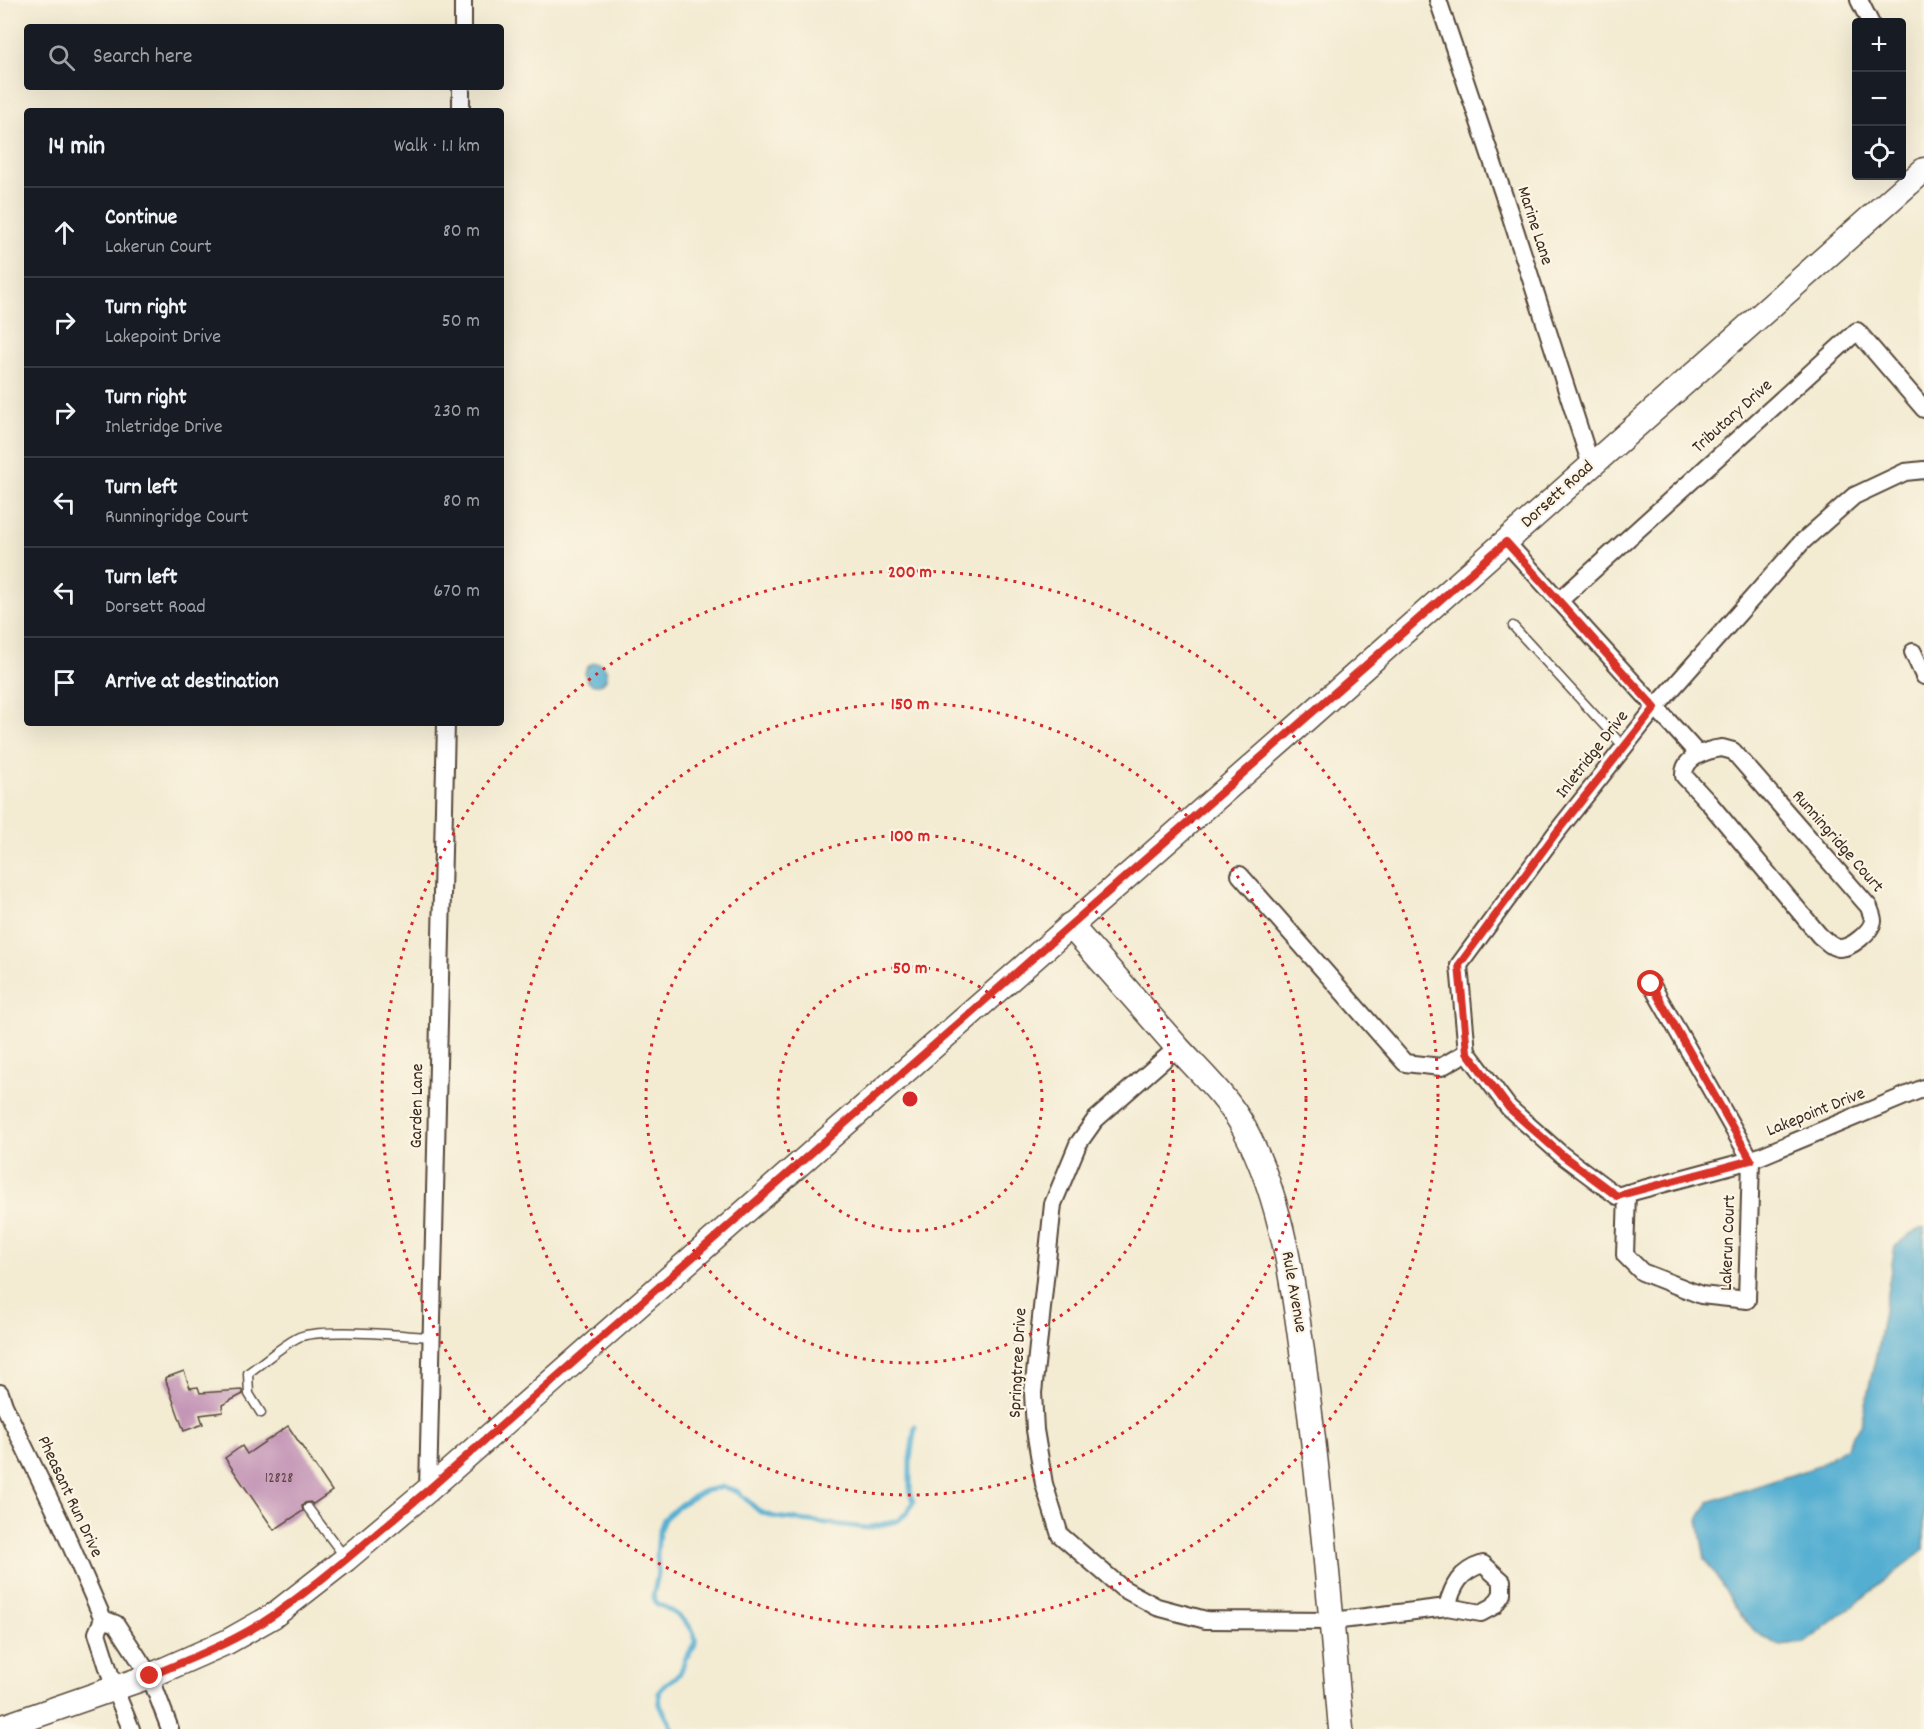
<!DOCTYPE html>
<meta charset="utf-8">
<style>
:root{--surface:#171b24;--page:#20242c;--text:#f1f3f6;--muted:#9ea1a6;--line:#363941}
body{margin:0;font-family:Dekko,sans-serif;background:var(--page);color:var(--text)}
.controls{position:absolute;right:18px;top:18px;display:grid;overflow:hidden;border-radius:6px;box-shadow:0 6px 24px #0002}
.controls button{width:54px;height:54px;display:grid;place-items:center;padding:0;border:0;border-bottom:2px solid var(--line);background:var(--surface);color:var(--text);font:30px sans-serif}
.stop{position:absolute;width:18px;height:18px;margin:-14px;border:4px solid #d93025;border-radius:50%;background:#fff}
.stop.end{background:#d93025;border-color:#fff;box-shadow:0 2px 6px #0008}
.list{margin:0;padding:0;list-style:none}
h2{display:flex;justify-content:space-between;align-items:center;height:78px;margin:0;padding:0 24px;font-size:26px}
h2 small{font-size:20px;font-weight:400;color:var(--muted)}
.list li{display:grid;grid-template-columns:39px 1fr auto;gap:18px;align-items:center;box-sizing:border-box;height:90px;padding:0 24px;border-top:2px solid var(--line)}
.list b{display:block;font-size:22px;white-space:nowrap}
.list p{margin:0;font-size:20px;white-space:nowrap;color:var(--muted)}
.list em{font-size:20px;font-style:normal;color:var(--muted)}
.icon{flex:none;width:33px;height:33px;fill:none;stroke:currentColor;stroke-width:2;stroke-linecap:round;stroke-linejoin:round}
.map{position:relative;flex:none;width:1924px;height:1729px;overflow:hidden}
.search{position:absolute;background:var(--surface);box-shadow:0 6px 24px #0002;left:24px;top:24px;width:480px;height:66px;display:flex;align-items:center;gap:15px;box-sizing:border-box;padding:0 21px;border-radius:6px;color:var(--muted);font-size:22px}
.panel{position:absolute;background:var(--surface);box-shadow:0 6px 24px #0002;left:24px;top:108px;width:480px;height:618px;border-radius:6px}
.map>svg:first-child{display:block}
</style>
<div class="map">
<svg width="1924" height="1729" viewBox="0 0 1924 1729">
<rect width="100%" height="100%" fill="#fcf5e5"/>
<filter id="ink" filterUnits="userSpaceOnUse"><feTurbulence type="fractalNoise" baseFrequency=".0167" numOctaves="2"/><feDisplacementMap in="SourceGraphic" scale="12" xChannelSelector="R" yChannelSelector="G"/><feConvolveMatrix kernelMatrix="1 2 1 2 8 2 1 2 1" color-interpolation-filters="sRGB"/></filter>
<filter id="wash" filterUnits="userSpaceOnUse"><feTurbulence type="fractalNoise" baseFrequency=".008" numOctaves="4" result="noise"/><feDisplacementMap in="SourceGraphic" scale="24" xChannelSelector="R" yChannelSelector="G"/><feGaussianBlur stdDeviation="1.35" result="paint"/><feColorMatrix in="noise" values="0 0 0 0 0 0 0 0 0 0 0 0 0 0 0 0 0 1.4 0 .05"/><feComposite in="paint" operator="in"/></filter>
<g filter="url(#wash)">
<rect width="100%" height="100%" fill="#f3ebd2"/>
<g fill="#52aed1" stroke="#466c78" stroke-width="1.5">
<circle cx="596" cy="674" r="11"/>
<path d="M1924 1227V1550L1805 1643 1780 1646 1758 1634 1742 1617 1705 1559 1698 1520 1708 1502 1816 1467 1846 1447 1861 1423 1877 1351 1895 1247 1910 1234Z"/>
</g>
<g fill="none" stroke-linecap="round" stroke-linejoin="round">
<path stroke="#52aed1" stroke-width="5" d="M673 1729 660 1705 659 1692C666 1682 675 1679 680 1673 683 1669 683 1663 685 1659 688 1654 694 1649 695 1643 698 1626 671 1609 657 1604L653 1596 658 1574 657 1553 659 1532 664 1519 681 1504 704 1491 723 1487 737 1491 760 1512 775 1517 867 1528 897 1521 908 1512 913 1502 910 1491V1459L915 1427"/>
</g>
<g id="blocks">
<g fill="#c394b6">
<path d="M184 1371 190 1388 198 1387 200 1393 242 1390 243 1394 222 1405 223 1412 200 1415 203 1424 184 1431 165 1378Z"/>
<path d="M288 1426 332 1491 313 1504 310 1502 305 1503 302 1506 303 1511 274 1530 225 1458 242 1446 247 1454Z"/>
</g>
</g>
</g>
<g filter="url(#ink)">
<use href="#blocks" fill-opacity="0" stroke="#574739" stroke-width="1.5"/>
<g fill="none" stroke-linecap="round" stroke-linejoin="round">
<defs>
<g id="lane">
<path d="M1513 626 1624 747"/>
<path d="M261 1413 249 1394 248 1373C264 1362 280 1347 297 1338 318 1327 405 1336 432 1337"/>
<path d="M308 1508 344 1556"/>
</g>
<g id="street">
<path d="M1438 0 1510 214 1591 465"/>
<path d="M1859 0 1870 22"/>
<path d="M463 27V0"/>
<path d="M461 111V87"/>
<path d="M1924 470 1905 472 1854 496 1802 542 1655 708 1556 833 1459 965 1467 1052 1509 1108 1562 1155 1617 1196 1751 1160 1924 1088"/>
<path d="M1506 542 1698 754"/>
<path d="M1559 601 1857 331 1924 409"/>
<path d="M1913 652 1924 676"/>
<path d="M1722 748 1733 751 1869 907C1870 911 1873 916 1873 921 1871 932 1851 948 1840 948 1832 948 1825 940 1819 935L1710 804 1684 776C1683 757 1707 750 1722 748Z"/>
<path d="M1240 875 1405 1063 1441 1067 1467 1052"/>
<path d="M1178 1047 1095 1120 1078 1144 1053 1204 1033 1393 1035 1430 1044 1484 1060 1535 1122 1588 1157 1607 1206 1620 1333 1621 1447 1607 1481 1613 1494 1606 1502 1594V1581L1483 1564C1460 1571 1453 1585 1447 1607"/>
<path d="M1627 1193 1625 1255 1642 1272 1701 1295 1747 1300 1751 1160 1651 984"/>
<path d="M0 1393 4 1405 61 1523 103 1619 116 1624 150 1676 170 1729"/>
<path d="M428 1490 446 723"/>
<path d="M103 1619 97 1633 115 1690 131 1729"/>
</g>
<g id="secondary">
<path d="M1070 925C1106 966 1142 1007 1178 1048 1201 1073 1228 1098 1244 1128 1285 1204 1295 1297 1306 1382 1321 1497 1331 1613 1341 1729"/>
<path d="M0 1728 150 1676 227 1642 273 1616 346 1559 428 1490 1288 735 1924 170"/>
</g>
</defs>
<use href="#lane" stroke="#574739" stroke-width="11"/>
<use href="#street" stroke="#574739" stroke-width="20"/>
<use href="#secondary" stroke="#574739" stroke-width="27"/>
<use href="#lane" stroke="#fff" stroke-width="8"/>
<use href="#street" stroke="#fff" stroke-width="16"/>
<use href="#secondary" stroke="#fff" stroke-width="24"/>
</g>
</g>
<g fill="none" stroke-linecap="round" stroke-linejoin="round" filter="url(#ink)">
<path stroke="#d93025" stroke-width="8" d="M150 1676C192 1658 237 1641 274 1615 328 1577 378 1532 428 1490L1506 542 1655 708 1556 833 1459 965 1467 1052 1509 1108 1562 1155 1617 1196 1751 1160 1651 984"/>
</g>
<g fill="none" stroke="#d62828" stroke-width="3" stroke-dasharray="3 6">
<circle cx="910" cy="1099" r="132"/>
<circle cx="910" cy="1099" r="264"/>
<circle cx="910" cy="1099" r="396"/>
<circle cx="910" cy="1099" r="528"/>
</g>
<g text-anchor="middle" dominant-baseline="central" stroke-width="4.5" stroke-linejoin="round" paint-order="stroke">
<g font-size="15" fill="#5d4444">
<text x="279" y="1479">12828</text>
</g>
<g font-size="18" fill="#3b2a1e" stroke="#fcf5e5">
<text transform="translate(1534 226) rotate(72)">Marine Lane</text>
<text transform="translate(1733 417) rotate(-42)">Tributary Drive</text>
<text transform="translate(1558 495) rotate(-42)">Dorsett Road</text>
<text transform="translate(1593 755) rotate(-52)">Inletridge Drive</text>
<text transform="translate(1837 842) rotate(49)">Runningridge Court</text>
<text transform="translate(418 1106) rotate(-89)">Garden Lane</text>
<text transform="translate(1816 1113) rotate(-22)">Lakepoint Drive</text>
<text transform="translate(1729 1243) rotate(-88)">Lakerun Court</text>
<text transform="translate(1293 1292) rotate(80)">Rule Avenue</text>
<text transform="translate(1019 1363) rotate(-87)">Springtree Drive</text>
<text transform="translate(69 1497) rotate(65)">Pheasant Run Drive</text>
</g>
</g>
<circle cx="910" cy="1099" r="9" fill="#d62828" stroke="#fcf5e5" stroke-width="3"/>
<g font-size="18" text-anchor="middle" font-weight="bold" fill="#d62828" stroke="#fcf5e5" stroke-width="4.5" stroke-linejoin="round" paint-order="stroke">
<text x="910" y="577">200 m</text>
<text x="910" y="709">150 m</text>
<text x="910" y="841">100 m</text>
<text x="910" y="973">50 m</text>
</g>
</svg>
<div class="controls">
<button>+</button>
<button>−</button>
<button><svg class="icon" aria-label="locate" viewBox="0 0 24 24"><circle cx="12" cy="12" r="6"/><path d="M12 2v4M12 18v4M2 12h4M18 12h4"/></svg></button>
</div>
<div class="stop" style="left:1651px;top:984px"></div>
<div class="stop end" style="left:150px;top:1676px"></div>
<div class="search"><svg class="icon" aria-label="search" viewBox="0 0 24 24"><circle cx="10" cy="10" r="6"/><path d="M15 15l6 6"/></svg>Search here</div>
<section class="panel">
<h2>14 min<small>Walk · 1.1 km</small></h2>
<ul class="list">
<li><svg class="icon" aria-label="ahead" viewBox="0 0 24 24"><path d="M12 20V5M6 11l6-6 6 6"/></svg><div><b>Continue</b><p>Lakerun Court</p></div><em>80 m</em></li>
<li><svg class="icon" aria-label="right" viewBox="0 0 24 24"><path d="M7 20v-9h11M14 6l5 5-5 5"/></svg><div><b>Turn right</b><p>Lakepoint Drive</p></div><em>50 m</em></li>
<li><svg class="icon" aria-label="right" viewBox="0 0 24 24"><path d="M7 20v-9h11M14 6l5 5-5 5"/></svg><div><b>Turn right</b><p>Inletridge Drive</p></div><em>230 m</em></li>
<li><svg class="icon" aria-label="left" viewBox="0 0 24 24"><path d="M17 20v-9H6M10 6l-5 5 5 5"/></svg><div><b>Turn left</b><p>Runningridge Court</p></div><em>80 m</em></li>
<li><svg class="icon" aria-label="left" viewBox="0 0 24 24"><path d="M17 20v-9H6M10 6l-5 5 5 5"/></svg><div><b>Turn left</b><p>Dorsett Road</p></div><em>670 m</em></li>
<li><svg class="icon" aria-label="arrive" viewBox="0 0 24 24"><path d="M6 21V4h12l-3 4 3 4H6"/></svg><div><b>Arrive at destination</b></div></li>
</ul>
</section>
</div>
